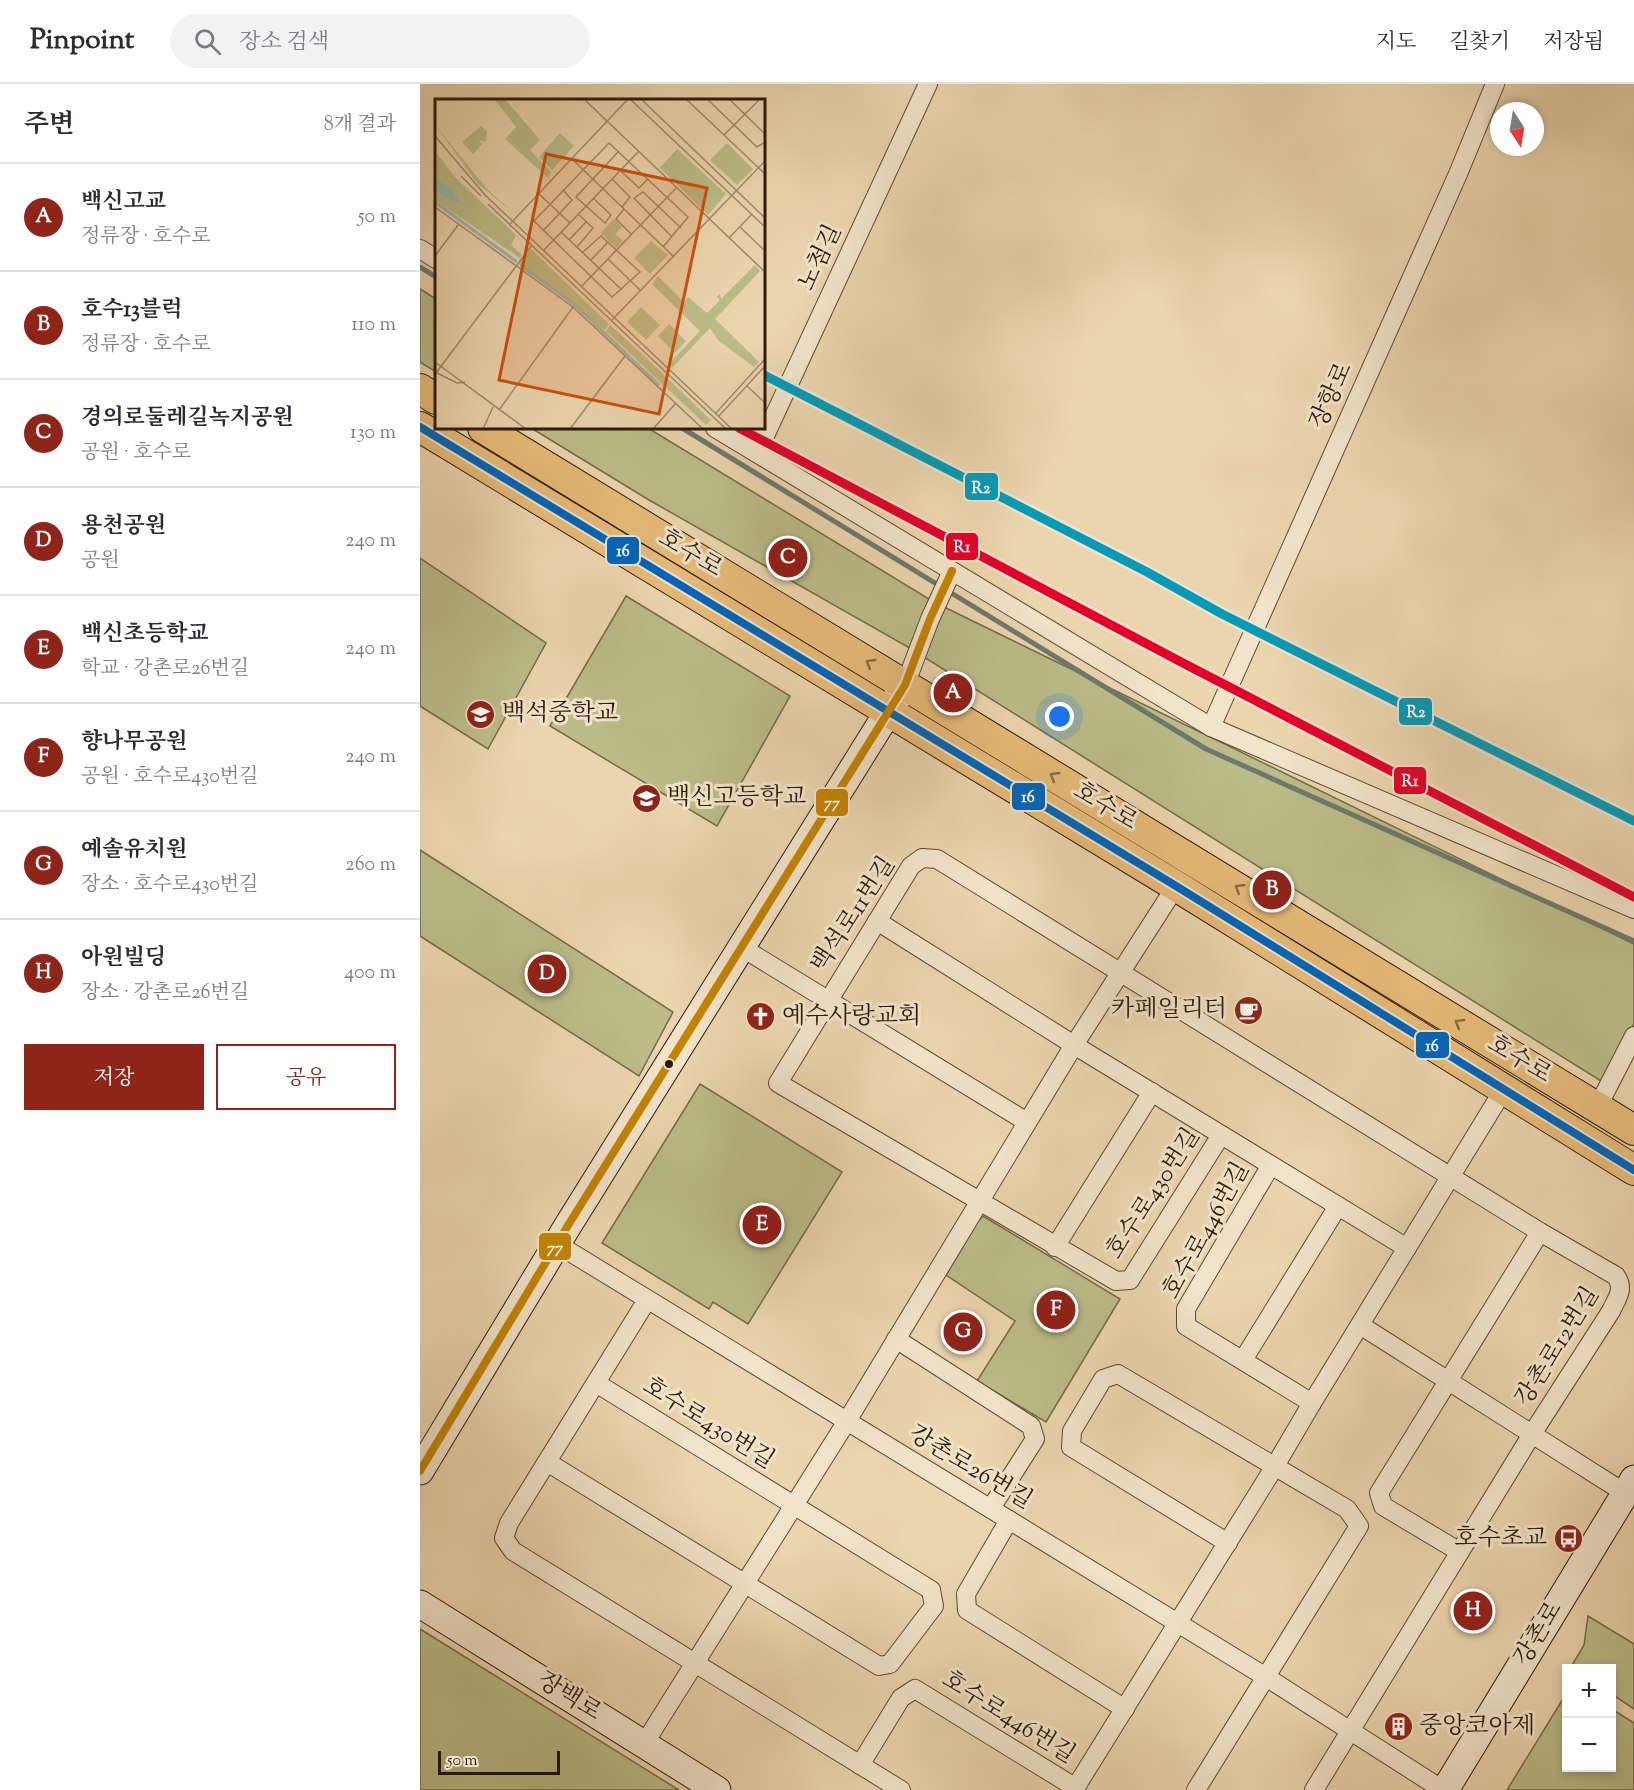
<!DOCTYPE html>
<html lang="ko">
<meta charset="utf-8">
<style>
:root{--surface:#fff;--page:#f2f2f3;--text:#2b2b33;--muted:#7c7c81;--line:#e1e1e2;--accent:#8f2418}
body{margin:0;font-family:"Sorts Mill Goudy","Noto Serif KR",serif;background:var(--page);color:var(--text)}
.controls{position:absolute;right:18px;bottom:18px;display:grid;overflow:hidden;border-radius:0px;box-shadow:0 3px 9px #0003}
.controls button{width:54px;height:54px;display:grid;place-items:center;padding:0;border:0;border-bottom:2px solid var(--line);background:var(--surface);color:var(--text);font:30px sans-serif}
.compass{position:absolute;left:1070px;top:18px;width:54px;height:54px;border-radius:50%;background:var(--surface);box-shadow:0 3px 9px #0003;rotate:168deg}
.scale{position:absolute;left:18px;bottom:15px;width:122px;box-sizing:border-box;padding-left:6px;border:3px solid #2c1a08;border-top:0;font-size:16px;line-height:21px;white-space:nowrap;color:#2c1a08;-webkit-text-stroke:4px #f2e4ca;paint-order:stroke}
.you{position:absolute;left:640px;top:633px;width:21px;height:21px;margin:-15px;border:4px solid #fff;border-radius:50%;background:#1a73e8;box-shadow:0 0 0 9px #1a73e833}
.badge{display:grid;place-items:center;width:39px;height:39px;border-radius:50%;background:var(--accent);color:#fff;font-size:20px;font-weight:700}
.pin{position:absolute;translate:-50% -50%;border:3px solid #fff;box-shadow:0 2px 6px #0006}
.list{margin:0;padding:0;list-style:none}
h2{display:flex;justify-content:space-between;align-items:center;height:78px;margin:0;padding:0 24px;font-size:26px}
h2 small{font-size:20px;font-weight:400;color:var(--muted)}
.list li{display:grid;grid-template-columns:39px 1fr auto;gap:18px;align-items:center;box-sizing:border-box;height:108px;padding:0 24px;border-top:2px solid var(--line)}
.list b{display:block;font-size:22px;white-space:nowrap}
.list p{margin:0;font-size:20px;white-space:nowrap;color:var(--muted)}
.list em{font-size:20px;font-style:normal;color:var(--muted)}
.actions{display:flex;gap:12px;padding:18px 24px}
.actions a{flex:1;padding:14px 0;border:2px solid var(--accent);border-radius:0px;text-align:center;font-size:21px;color:var(--accent)}
.actions .main{background:var(--accent);color:#fff}
.icon{flex:none;width:33px;height:33px;fill:none;stroke:currentColor;stroke-width:2;stroke-linecap:round;stroke-linejoin:round}
.map{position:relative;flex:none;width:1214px;height:1706px;overflow:hidden}
header{display:flex;align-items:center;gap:36px;box-sizing:border-box;height:84px;padding:0 30px;background:var(--surface);border-bottom:2px solid var(--line)}
header strong{font-size:28px}
nav{display:flex;gap:33px;margin-inline-start:auto;font-size:21px}
.search{width:420px;height:54px;background:var(--page);display:flex;align-items:center;gap:15px;box-sizing:border-box;padding:0 21px;border-radius:33px;color:var(--muted);font-size:22px}
main{display:flex}
aside{flex:1;background:var(--surface)}
.map>svg:first-child{display:block}
</style>
<header>
<strong>Pinpoint</strong>
<div class="search"><svg class="icon" aria-label="search" viewBox="0 0 24 24"><circle cx="10" cy="10" r="6"/><path d="M15 15l6 6"/></svg>장소 검색</div>
<nav><a>지도</a><a>길찾기</a><a>저장됨</a></nav>
</header>
<main>
<aside>
<h2>주변<small>8개 결과</small></h2>
<ul class="list">
<li><span class="badge">A</span><div><b>백신고교</b><p>정류장 · 호수로</p></div><em>50 m</em></li>
<li><span class="badge">B</span><div><b>호수13블럭</b><p>정류장 · 호수로</p></div><em>110 m</em></li>
<li><span class="badge">C</span><div><b>경의로둘레길녹지공원</b><p>공원 · 호수로</p></div><em>130 m</em></li>
<li><span class="badge">D</span><div><b>용천공원</b><p>공원</p></div><em>240 m</em></li>
<li><span class="badge">E</span><div><b>백신초등학교</b><p>학교 · 강촌로26번길</p></div><em>240 m</em></li>
<li><span class="badge">F</span><div><b>향나무공원</b><p>공원 · 호수로430번길</p></div><em>240 m</em></li>
<li><span class="badge">G</span><div><b>예솔유치원</b><p>장소 · 호수로430번길</p></div><em>260 m</em></li>
<li><span class="badge">H</span><div><b>아원빌딩</b><p>장소 · 강촌로26번길</p></div><em>400 m</em></li>
</ul>
<div class="actions"><a class="main">저장</a><a>공유</a></div>
</aside>
<div class="map">
<svg width="1214" height="1706" viewBox="0 0 1214 1706">
<rect width="100%" height="100%" fill="#ebd5ae"/>
<filter id="stains"><feTurbulence type="fractalNoise" baseFrequency=".00333" numOctaves="4"/><feColorMatrix values="0 0 0 0 .2 0 0 0 0 .09 0 0 0 0 .02 0 0 0 .5 -.17"/></filter>
<radialGradient id="worn" r=".72"><stop offset=".6" stop-color="#630" stop-opacity="0"/><stop offset="1" stop-color="#630" stop-opacity=".3"/></radialGradient>
<g fill="#bbbc88" stroke="#746b48" stroke-width="1.5">
<path d="M0 205 16 215V288L0 278Z"/>
<path d="M111 344H228L514 518 493 566 229 416Z"/>
<path d="M0 474 126 559 68 665 0 622Z"/>
<path d="M206 512 370 612 297 742 130 642Z"/>
<path d="M520 521 1214 860V940L1181 997 499 570Z"/>
<path d="M0 766 253 928 219 992 0 852Z"/>
<path d="M280 1000 422 1088 328 1240 293 1218 289 1225 182 1159Z"/>
<path d="M563 1132 700 1215 626 1338 557 1297 595 1237 526 1191 558 1137Z"/>
<path d="M1168 1532 1214 1560V1625L1192 1610V1584H1154L1151 1583 1164 1561Z"/>
<path d="M0 1545 259 1706H0Z"/>
<path d="M1146 1610V1684H1192V1625L1214 1639V1706H1087Z"/>
</g>
<g fill="none" stroke-linecap="round" stroke-linejoin="round">
<g stroke="#6d796d" stroke-width="5">
<path d="M0 183 16 193"/>
<path d="M262 344 786 665 1214 857"/>
</g>
<defs>
<g id="street">
<path d="M0 165 16 175"/>
<path d="M295 344 791 643 1214 825"/>
<path d="M337 369 508 0"/>
<path d="M485 601 510 535 532 487"/>
<path d="M791 643 1038 90 1075 0"/>
<path d="M457 837 654 961 987 1164"/>
<path d="M321 863 607 1038"/>
<path d="M1177 1024 1214 952"/>
<path d="M801 1051 710 1196 696 1197 358 999 491 782 502 774 517 775 1120 1148 1196 1192C1205 1205 1197 1214 1191 1227L1112 1350 894 1706"/>
<path d="M851 1081 766 1225V1242L892 1319"/>
<path d="M137 1160 846 1593 1023 1706"/>
<path d="M635 1163 732 1008"/>
<path d="M227 1216 89 1439 84 1454 93 1467 481 1706"/>
<path d="M940 1241 1205 1409"/>
<path d="M476 1255 611 1342 615 1355 571 1424"/>
<path d="M823 1276 918 1122"/>
<path d="M127 1378 459 1582 470 1580 514 1522 511 1506 176 1299"/>
<path d="M589 1436 546 1510 547 1526 705 1625"/>
<path d="M1040 1468 963 1422 959 1409 1120 1148"/>
<path d="M224 1660 427 1337 654 961 756 802"/>
<path d="M440 1681 481 1614 495 1605 656 1704"/>
<path d="M654 1706 855 1382 892 1319 1084 1005"/>
<path d="M776 1706 939 1442 927 1425 698 1290 683 1295 652 1347 651 1363 808 1459"/>
</g>
<g id="secondary">
<path d="M0 1387 147 1143 480 609"/>
<path d="M0 1520 297 1706"/>
<path d="M1025 1706 1214 1395"/>
</g>
<g id="primary">
<path d="M0 305 16 315"/>
<path d="M0 343 756 802 1214 1086"/>
<path d="M63 344 1214 1046"/>
</g>
</defs>
<use href="#street" stroke="#5c4932" stroke-width="20"/>
<use href="#secondary" stroke="#2c1a08" stroke-width="29"/>
<use href="#primary" stroke="#2c1a08" stroke-width="32"/>
<use href="#street" stroke="#f2e4ca" stroke-width="18"/>
<use href="#secondary" stroke="#f2e4ca" stroke-width="27"/>
<use href="#primary" stroke="#e6ba77" stroke-width="30"/>
<defs>
<path id="bus-1" d="M0 343 756 802 1214 1086"/>
<path id="bus-2" d="M0 1387 147 1143 485 601 510 535 532 487"/>
</defs>
<use href="#bus-1" stroke="#f2e4ca" stroke-width="12"/>
<use href="#bus-2" stroke="#f2e4ca" stroke-width="12"/>
<use href="#bus-1" stroke="#0065bd" stroke-width="8"/>
<use href="#bus-2" stroke="#c48302" stroke-width="8"/>
<defs>
<path id="rail-1" d="M319 344 763 579 1214 813"/>
<path id="rail-2" d="M344 291 727 488 802 530 1214 737"/>
</defs>
<use href="#rail-1" stroke="#f2e4ca" stroke-width="14"/>
<use href="#rail-2" stroke="#f2e4ca" stroke-width="14"/>
<use href="#rail-1" stroke="#e4002b" stroke-width="9"/>
<use href="#rail-2" stroke="#049bba" stroke-width="9"/>
</g>
<defs><path id="oneway-chevron" d="M-2-3.5L2.5 0L-2 3.5" fill="none" stroke-width="1.6" stroke-linecap="round" stroke-linejoin="round" transform="scale(1.5)"/></defs>
<g stroke="#896a40">
<use href="#oneway-chevron" transform="translate(450 579) rotate(-149)"/>
<use href="#oneway-chevron" transform="translate(634 692) rotate(-149)"/>
<use href="#oneway-chevron" transform="translate(819 804) rotate(-149)"/>
<use href="#oneway-chevron" transform="translate(1039 939) rotate(-149)"/>
</g>
<defs>
<symbol id="school-disc" viewBox="-11 -11 22 22"><circle r="9.5" fill="#8f2418" stroke="#f2e4ca"/><path d="M0-5L7-2L0 1L-7-2ZM-4 1L0 2.5L4 1V4Q0 6-4 4Z" fill="#fff"/></symbol>
<symbol id="cafe-disc" viewBox="-11 -11 22 22"><circle r="9.5" fill="#8f2418" stroke="#f2e4ca"/><path d="M-5.5-4.5H6V0H3Q3 3.5 0 3.5H-2.5Q-5.5 3.5-5.5 0ZM3-3.2v2h1.7v-2ZM-6 4.5H4V6H-6Z" fill="#fff"/></symbol>
<symbol id="church-disc" viewBox="-11 -11 22 22"><circle r="9.5" fill="#8f2418" stroke="#f2e4ca"/><path d="M-1.2-6h2.4v3.5h3.3v2.4h-3.3V6h-2.4V-.1h-3.3v-2.4h3.3Z" fill="#fff"/></symbol>
<symbol id="bus-disc" viewBox="-11 -11 22 22"><circle r="9.5" fill="#8f2418" stroke="#f2e4ca"/><path d="M-5-6H5V4H4V6H2V4H-2V6H-4V4H-5ZM-3.5-4V0h7V-4ZM-3.5 1.2v1.5H-2V1.2ZM2 1.2v1.5H3.5V1.2Z" fill="#fff"/></symbol>
<symbol id="building-disc" viewBox="-11 -11 22 22"><circle r="9.5" fill="#8f2418" stroke="#f2e4ca"/><path d="M-4-6H4V6H1V3H-1V6H-4ZM-2.5-4.3h1.7v1.8h-1.7ZM.8-4.3h1.7v1.8H.8ZM-2.5-1h1.7V.8h-1.7ZM.8-1h1.7V.8H.8Z" fill="#fff"/></symbol>
</defs>
<g fill-rule="evenodd">
<use href="#school-disc" x="44" y="614" width="33" height="33"/>
<use href="#school-disc" x="210" y="698" width="33" height="33"/>
<use href="#cafe-disc" x="812" y="910" width="33" height="33"/>
<use href="#church-disc" x="324" y="916" width="33" height="33"/>
<use href="#bus-disc" x="1132" y="1438" width="33" height="33"/>
<use href="#building-disc" x="962" y="1626" width="33" height="33"/>
</g>
<circle fill="#2c1a08" stroke="#f2e4ca" stroke-width="2" cx="249" cy="980" r="5"/>
<g text-anchor="middle" dominant-baseline="central" stroke-width="6" stroke-linejoin="round" paint-order="stroke">
<g font-size="24" fill="#2c1a08" stroke="#f2e4ca">
<text transform="translate(401 174) rotate(-65)">노첨길</text>
<text transform="translate(912 312) rotate(-66)">장항로</text>
<text transform="translate(270 470) rotate(31)">호수로</text>
<text transform="translate(685 723) rotate(31)">호수로</text>
<text transform="translate(434 831) rotate(-57)">백석로11번길</text>
<text transform="translate(1099 976) rotate(31)">호수로</text>
<text transform="translate(734 1110) rotate(-57)">호수로430번길</text>
<text transform="translate(787 1147) rotate(-61)">호수로446번길</text>
<text transform="translate(1138 1263) rotate(-58)">강촌로12번길</text>
<text transform="translate(288 1340) rotate(32)">호수로430번길</text>
<text transform="translate(550 1384) rotate(31)">강촌로26번길</text>
<text transform="translate(1119 1550) rotate(-59)">강촌로</text>
<text transform="translate(149 1613) rotate(32)">장백로</text>
<text transform="translate(588 1634) rotate(32)">호수로446번길</text>
</g>
<g font-size="24" fill="#2c1a08" stroke="#f2e4ca" text-anchor="start">
<text x="82" y="630">백석중학교</text>
<text x="247" y="714">백신고등학교</text>
<text x="807" y="926" text-anchor="end">카페일리터</text>
<text x="362" y="933">예수사랑교회</text>
<text x="1127" y="1455" text-anchor="end">호수초교</text>
<text x="999" y="1643">중앙코아제</text>
</g>
</g>
<g transform="translate(15 15)">
<rect width="330" height="330" fill="#ebd5ae"/>
<path d="M59 0H70L105 41 95 51 116 73 113 79 70 40 81 28ZM0 26 53 91 80 115 42 84ZM46 27 52 32 51 43 44 41 47 45 38 55 27 43ZM125 34 139 47 117 71 104 58ZM292 44 318 70 302 86 275 61ZM242 50 291 95 273 116 225 69ZM0 52 20 78 81 136 76 146 87 156 85 159 0 101ZM179 120 187 128 180 135 188 142 181 149 166 134ZM216 142 233 156 215 175 199 159ZM96 150 174 225 170 231 83 164ZM320 166 325 172 280 220 324 263 319 268 283 241 275 229 237 269 234 265 265 232 217 185 223 177 249 203 253 198 272 214 285 201 282 198 285 195 286 200ZM206 208 225 226 211 241 192 223ZM234 225 251 242 240 254 223 237ZM175 226 205 253 276 321 271 326 171 232Z" fill="#bbbc88"/>
<path d="M0 79 14 88 28 106 5 96 0 91Z" fill="#99b8b0"/>
<path fill="none" stroke="#99b8b0" stroke-width="3" d="M0 103 82 163M85 166 139 205 224 286"/>
<path fill="none" stroke="#9f8a6c" stroke-width="1.5" d="M149 0 330 173M195 0 330 128M206 0 330 119M251 0 330 75M272 0 322 48 330 43M294 0 330 35M289 36 325 0M0 37 50 96 297 330M137 60 239 158M185 71 204 89 213 80M26 77 46 97M177 80 195 98 187 108M104 95 135 124M158 99 176 116 170 124 141 98 184 52M53 105 291 330M0 108 138 208 268 330M189 110 181 120 196 135M75 125 193 0M305 128 330 152M108 132 137 101 128 91M126 133 187 191M237 138 199 99 208 93 246 129M294 139 317 115M134 141 151 123M142 148 158 129 143 115M109 151 204 52M148 153 166 137 205 173 177 198 99 122 174 44 253 118 228 148M0 157 23 126M173 160 206 192M156 161 173 143M147 187 241 89M177 221 330 62M0 263 91 330M0 273 22 284 30 283M1 274 97 146M312 287 330 304M64 311 138 208M280 315 330 260M283 318 330 267M48 330 58 308M135 330 190 257M218 330 241 304"/>
<path fill="#cc500b" fill-opacity="0.15" stroke="#cc500b" stroke-width="3" d="M111 55 272 89 224 315 64 281Z"/>
<rect width="330" height="330" fill="none" stroke="#2c1a08" stroke-width="3"/>
</g>
<g stroke="#f2e4ca" stroke-width="2">
<rect x="544" y="388" width="35" height="29" rx="6" fill="#049bba"/>
<rect x="525" y="448" width="34" height="29" rx="6" fill="#e4002b"/>
<rect x="186" y="452" width="34" height="29" rx="6" fill="#0065bd"/>
<rect x="978" y="613" width="35" height="29" rx="6" fill="#049bba"/>
<rect x="973" y="682" width="34" height="29" rx="6" fill="#e4002b"/>
<rect x="591" y="698" width="35" height="29" rx="6" fill="#0065bd"/>
<rect x="395" y="704" width="34" height="29" rx="6" fill="#c48302"/>
<rect x="995" y="947" width="35" height="28" rx="6" fill="#0065bd"/>
<rect x="118" y="1148" width="34" height="29" rx="6" fill="#c48302"/>
</g>
<g font-size="16" text-anchor="middle" font-weight="bold" fill="#fff">
<text x="561" y="409">R2</text>
<text x="542" y="468">R1</text>
<text x="203" y="472">16</text>
<text x="996" y="633">R2</text>
<text x="990" y="702">R1</text>
<text x="608" y="718">16</text>
<text x="412" y="724">77</text>
<text x="1012" y="967">16</text>
<text x="135" y="1169">77</text>
</g>
<rect width="100%" height="100%" filter="url(#stains)"/>
<rect width="100%" height="100%" fill="url(#worn)"/>
</svg>
<div class="controls">
<button>+</button>
<button>−</button>
</div>
<svg class="compass" viewBox="-18 -18 36 36"><path d="M0-13l5 13h-10z" fill="#e53935"/><path d="M0 13l5-13h-10z" fill="#7c7c81"/></svg>
<div class="scale">50 m</div>
<div class="you"></div>
<div class="pin badge" style="left:533px;top:609px">A</div>
<div class="pin badge" style="left:852px;top:806px">B</div>
<div class="pin badge" style="left:368px;top:474px">C</div>
<div class="pin badge" style="left:127px;top:890px">D</div>
<div class="pin badge" style="left:342px;top:1141px">E</div>
<div class="pin badge" style="left:636px;top:1226px">F</div>
<div class="pin badge" style="left:543px;top:1248px">G</div>
<div class="pin badge" style="left:1053px;top:1527px">H</div>
</div>
</main>
